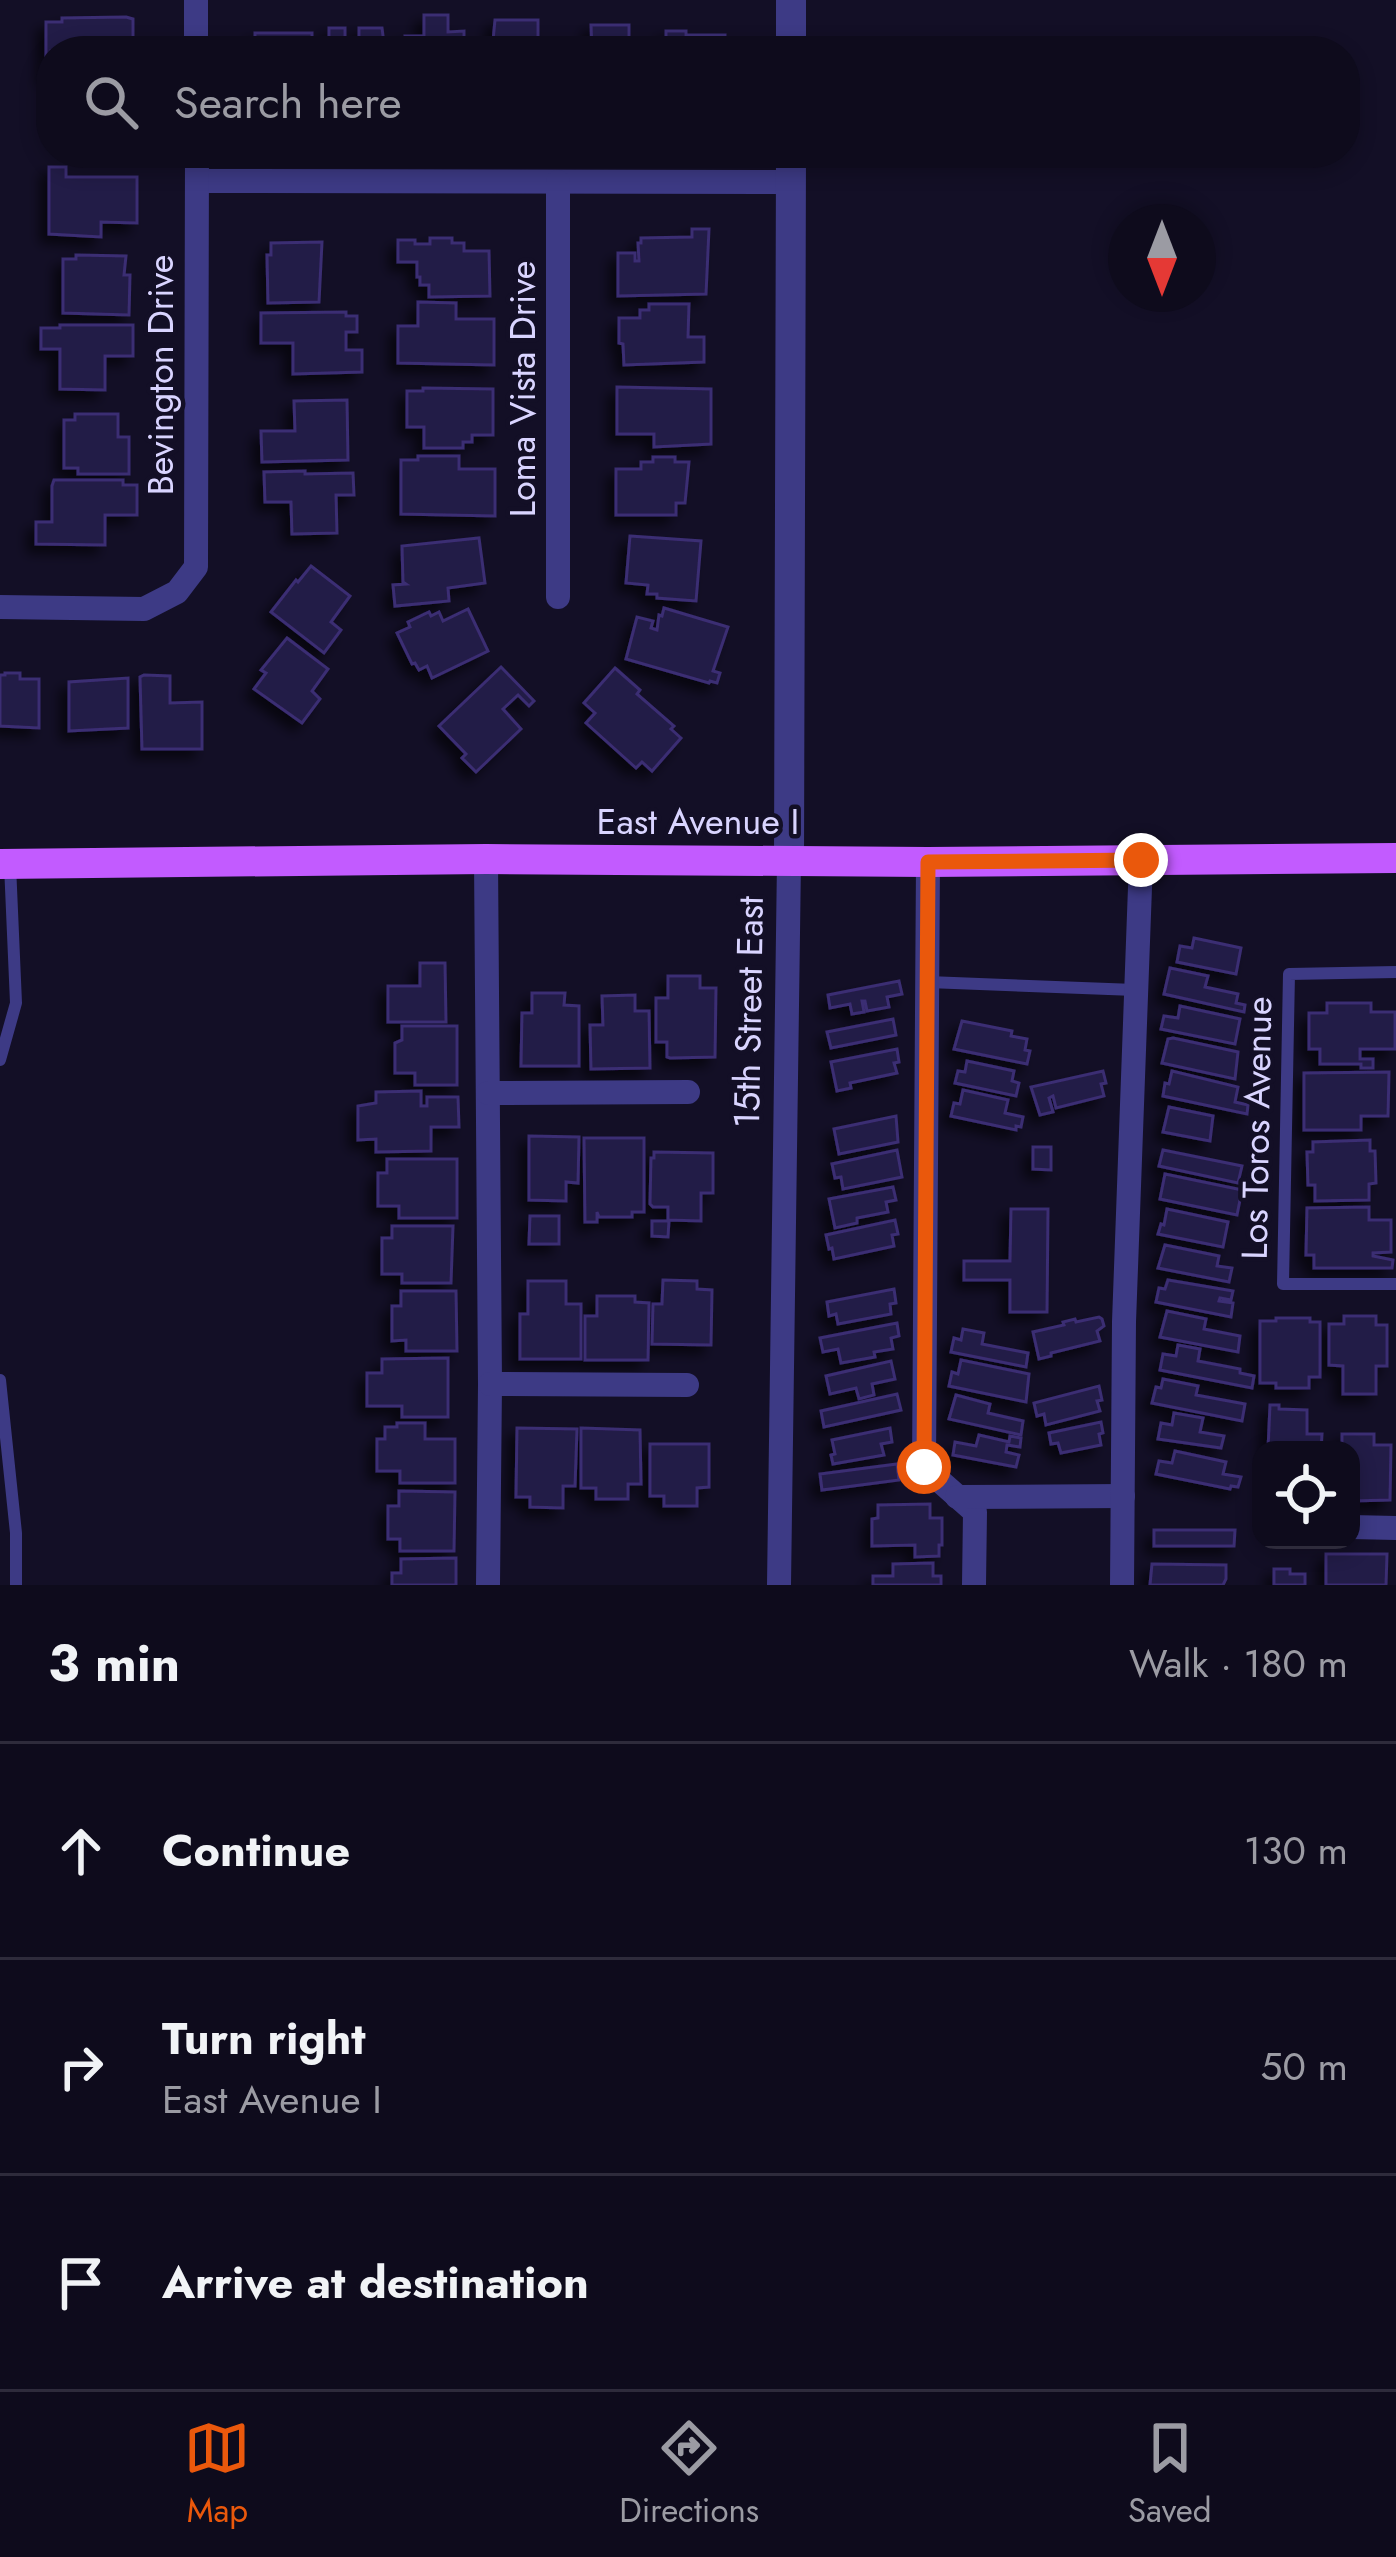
<!DOCTYPE html>
<meta charset="utf-8">
<style>
:root{--surface:#0e0b1c;--page:#1c1929;--text:#f1f3f6;--muted:#9b9ba3;--line:#2e2b3b;--accent:#ea580c}
body{margin:0;font-family:Jost,sans-serif;background:var(--page);color:var(--text)}
.controls{position:absolute;right:36px;bottom:36px;display:grid;overflow:hidden;border-radius:24px;box-shadow:0 6px 18px #0003}
.controls button{width:108px;height:108px;display:grid;place-items:center;padding:0;border:0;border-bottom:3px solid var(--line);background:var(--surface);color:var(--text);font:60px sans-serif}
.compass{position:absolute;left:1108px;top:204px;width:108px;height:108px;border-radius:50%;background:var(--surface);box-shadow:0 6px 18px #0003;rotate:180deg}
.stop{position:absolute;width:36px;height:36px;margin:-27px;border:9px solid #ea580c;border-radius:50%;background:#fff}
.stop.end{background:#ea580c;border-color:#fff;box-shadow:0 3px 12px #0008}
.list{margin:0;padding:0;list-style:none}
h2{display:flex;justify-content:space-between;align-items:center;height:156px;margin:0;padding:0 48px;font-size:51px}
h2 small{font-size:39px;font-weight:400;color:var(--muted)}
.list li{display:grid;grid-template-columns:78px 1fr auto;gap:36px;align-items:center;box-sizing:border-box;height:216px;padding:0 48px;border-top:3px solid var(--line)}
.list b{display:block;font-size:45px;white-space:nowrap}
.list p{margin:0;font-size:39px;white-space:nowrap;color:var(--muted)}
.list em{font-size:39px;font-style:normal;color:var(--muted)}
.icon{flex:none;width:66px;height:66px;fill:none;stroke:currentColor;stroke-width:2;stroke-linecap:round;stroke-linejoin:round}
.map{position:relative;flex:none;width:1396px;height:1585px;overflow:hidden}
.search{position:absolute;background:var(--surface);box-shadow:0 6px 18px #0003;left:36px;right:36px;top:36px;height:132px;display:flex;align-items:center;gap:30px;box-sizing:border-box;padding:0 42px;border-radius:48px;color:var(--muted);font-size:45px}
.sheet{height:804px;background:var(--surface)}
nav{display:flex;justify-content:space-around;align-items:center;box-sizing:border-box;height:168px;border-top:3px solid var(--line);background:var(--surface);font-size:33px;color:var(--muted)}
nav a{display:grid;justify-items:center;gap:6px}
nav .on{color:var(--accent)}
.map>svg:first-child{display:block}
</style>
<div class="map">
<svg width="1396" height="1585" viewBox="0 0 1396 1585">
<defs>
<filter id="shadow"><feDropShadow dx="-8" dy="8" stdDeviation="6" flood-color="#0009"/></filter>
</defs>
<rect width="100%" height="100%" fill="#130f26"/>
<g fill="#241b47" stroke="#3b2d73" stroke-width="3" filter="url(#shadow)">
<path d="M424 15H448V32L464 31V51H405V36H424Z"/>
<path d="M126 17 133 19V51H51V75L46 76V22H62V18Z"/>
<path d="M495 20H538V40H548V51H492Z"/>
<path d="M591 25H629V51H592Z"/>
<path d="M329 28H345V41H359V28H382L385 51H329Z"/>
<path d="M666 31H686V35H725V51H666Z"/>
<path d="M255 33H312V47H315V51H255Z"/>
<path d="M49 167H66V177H137V223L101 222V237L49 234Z"/>
<path d="M692 229H709L706 294 618 296V253H635V261H639L638 243H641V238L692 237Z"/>
<path d="M430 238H452V243H464V251H489L490 296 429 297V285H420V277H417V262H398V240H415V244H430Z"/>
<path d="M322 242 319 302 268 303 267 255H271V243Z"/>
<path d="M76 255 126 256 124 275H130L129 315 63 313V259H76Z"/>
<path d="M418 302 456 303V319H494V365L398 363V326H418Z"/>
<path d="M649 304H689L688 337H704V362L624 365 623 344 619 343V318H640V310H649Z"/>
<path d="M346 312V316H357V332H346V350H362V372L293 374V343H261V313Z"/>
<path d="M60 325H133V356H105V390L60 389V349H41V328H60Z"/>
<path d="M617 387 711 389V444L654 447V434H617Z"/>
<path d="M423 388 493 389V435H472V442H463V448H424V427H407V391H423Z"/>
<path d="M347 400 348 460 262 462 261 431H295L294 401Z"/>
<path d="M75 414H118V437H129V474H78V468H64V420H75Z"/>
<path d="M418 456H459V469H495V516L401 514V460H418Z"/>
<path d="M653 457H675V462H689L685 503H676V515H616V469H641V462H653Z"/>
<path d="M305 471V474L353 473 354 495H336L337 533 292 534 291 502H265L264 472Z"/>
<path d="M54 480H123V485H137V515H105V545L36 544V522H52V486Z"/>
<path d="M630 536 701 541 696 601 657 598V594H647L648 585 626 583Z"/>
<path d="M479 538 485 583 448 588 449 601 395 606 393 585 406 584 403 582 402 546Z"/>
<path d="M311 566 350 596 331 622 341 630 324 653 271 612 296 580 298 582Z"/>
<path d="M664 608 728 627 713 671 720 673 717 683 710 681 709 683 626 659 637 617 653 621 651 628 657 630 659 615 662 616Z"/>
<path d="M468 609 488 651 432 678 427 666 419 670 415 663 412 664 397 633 410 627 408 622 429 612 431 616 439 612 443 621Z"/>
<path d="M287 638 328 669 312 691 320 699 302 723 254 689 266 673 261 670Z"/>
<path d="M501 667 534 701 529 706 518 695 503 709 521 729 476 772 462 758 466 754 439 726Z"/>
<path d="M615 668 640 690 637 694 674 726 671 729 681 738 652 771 642 762 636 768 586 723 595 713 584 703Z"/>
<path d="M5 673H20V679H39V728L0 726V675H5Z"/>
<path d="M144 675 170 676V703L202 702V749H142L140 677Z"/>
<path d="M128 678V728L69 731V682Z"/>
<path d="M1194 938 1241 948 1236 974 1177 962 1180 946 1192 948Z"/>
<path d="M420 963H445L446 1022H388V986H420Z"/>
<path d="M1170 968 1208 976 1205 987 1238 994 1236 1003 1245 1005 1244 1012 1164 994Z"/>
<path d="M668 976H700V988H716L715 1057 670 1058 667 1057V1042H656V998H668Z"/>
<path d="M899 981 902 994 887 997 889 1007 867 1011 865 1001H862L864 1012 852 1014 850 1004 830 1008 828 995Z"/>
<path d="M532 993H565L564 1005 579 1006V1066H521L522 1013H532Z"/>
<path d="M635 995V1011H649L650 1068 591 1069 590 1025H603L602 996Z"/>
<path d="M1327 1003H1371V1012H1395V1049H1360V1059H1373V1068H1361V1064H1320V1049H1309V1013H1327Z"/>
<path d="M1180 1006 1240 1019 1235 1044 1161 1029 1164 1016 1178 1018Z"/>
<path d="M893 1019 896 1035 831 1048 827 1032Z"/>
<path d="M962 1021 1012 1031 1011 1036 1027 1039 1025 1050 1030 1051 1027 1064 954 1049Z"/>
<path d="M402 1026H457V1085H415V1073H395V1043L402 1040Z"/>
<path d="M1173 1038 1238 1052 1235 1079 1162 1063 1168 1039Z"/>
<path d="M897 1049 899 1062 894 1063 897 1073 850 1083 851 1088 837 1091 831 1062Z"/>
<path d="M967 1061 1014 1071 1012 1081 1019 1083 1016 1096 955 1083 958 1071 965 1072Z"/>
<path d="M1103 1071 1106 1083 1101 1084 1104 1096 1056 1108 1053 1096 1049 1098 1053 1112 1040 1115 1031 1087Z"/>
<path d="M1172 1071 1238 1087 1235 1102 1248 1105 1247 1114 1163 1096 1165 1083 1169 1084Z"/>
<path d="M1389 1072 1388 1116H1361V1130H1304V1073Z"/>
<path d="M963 1090 1008 1100 1005 1113 1023 1117 1021 1127 1016 1126V1130L951 1116 954 1103 960 1104Z"/>
<path d="M421 1091V1106H427V1097H458L459 1127H431V1151L376 1152V1139L358 1140V1106L376 1103V1092Z"/>
<path d="M1169 1107 1213 1116 1210 1141 1163 1132Z"/>
<path d="M896 1116 898 1142 839 1154 834 1129Z"/>
<path d="M529 1136 579 1137 578 1183 566 1182V1201L529 1200Z"/>
<path d="M584 1138H644V1212H632V1217H599L597 1212V1222H585Z"/>
<path d="M1370 1140V1151H1375L1376 1183 1369 1184V1200L1315 1201V1185H1308L1307 1152H1313V1142Z"/>
<path d="M1033 1147H1051V1170L1033 1169Z"/>
<path d="M897 1150 902 1177 843 1189 841 1177 835 1178 832 1164Z"/>
<path d="M1163 1150 1242 1166 1238 1183 1159 1166Z"/>
<path d="M654 1152 713 1153V1193H701V1221L669 1220 668 1237 652 1236V1221H668V1207H653L650 1204 651 1158H654Z"/>
<path d="M387 1159H457V1218H399V1206H378V1173H387Z"/>
<path d="M1165 1174 1242 1190 1237 1215 1160 1199Z"/>
<path d="M893 1187 896 1200 886 1202 888 1212 857 1218V1223L835 1228 829 1199Z"/>
<path d="M1369 1207V1220H1391V1252L1373 1253V1256L1393 1260 1392 1268H1314V1255H1306L1307 1208Z"/>
<path d="M1011 1209H1048L1047 1312H1010V1280H964V1261H1010Z"/>
<path d="M1167 1209 1228 1222 1223 1247 1158 1234 1161 1224 1164 1225Z"/>
<path d="M530 1216H559V1244H529Z"/>
<path d="M895 1220 898 1234 892 1235 894 1246 834 1259 832 1248 829 1249 826 1235Z"/>
<path d="M392 1226H453L451 1283H402V1274H382V1238H392Z"/>
<path d="M1165 1245 1219 1256 1217 1266 1232 1268 1229 1282 1158 1268Z"/>
<path d="M663 1280 697 1281V1289L712 1290 711 1345 652 1344 653 1304H662Z"/>
<path d="M1168 1280 1233 1291 1231 1300 1220 1298 1219 1301 1233 1303 1231 1317 1156 1302 1159 1288 1165 1289Z"/>
<path d="M528 1281H566V1304H581V1359H520V1314H528Z"/>
<path d="M894 1289 896 1303 890 1304 891 1314 838 1324 836 1314 829 1316 827 1302Z"/>
<path d="M401 1291H456L457 1351H406V1340L392 1341V1306H401Z"/>
<path d="M597 1296H635V1302L649 1303 648 1360H585V1316H597Z"/>
<path d="M1167 1311 1206 1319 1204 1329 1240 1336 1238 1352 1160 1337Z"/>
<path d="M1344 1316H1376V1325H1387V1366H1376V1394H1343V1366L1329 1365V1324H1344Z"/>
<path d="M1099 1317 1102 1319 1104 1326 1097 1331 1100 1341 1051 1353V1356L1039 1359 1033 1332 1064 1325 1063 1322 1075 1319 1076 1322Z"/>
<path d="M1276 1318H1310V1322H1320V1377H1309V1388H1276V1383H1260V1321H1276Z"/>
<path d="M897 1323 899 1336 891 1338 893 1349 874 1352 875 1357 841 1363 838 1349 823 1352 820 1338Z"/>
<path d="M963 1329 984 1333 982 1344 1028 1353 1026 1367 951 1352 954 1338 961 1340Z"/>
<path d="M1178 1345 1200 1349 1198 1361 1240 1369V1373L1254 1376 1252 1388 1160 1370 1163 1354 1176 1356Z"/>
<path d="M448 1358V1417H402V1406H367V1373H382V1359Z"/>
<path d="M961 1360 1029 1374 1026 1402 949 1386 952 1372 958 1374Z"/>
<path d="M891 1361 895 1379 872 1384 874 1395 859 1399 856 1388 830 1394 826 1376Z"/>
<path d="M1163 1379 1198 1386 1196 1395 1245 1404 1242 1421 1152 1403 1156 1387 1161 1388Z"/>
<path d="M1099 1386 1102 1400 1097 1401 1100 1411 1046 1425 1044 1414 1037 1416 1034 1403Z"/>
<path d="M897 1394 901 1410 824 1427 821 1411Z"/>
<path d="M956 1395 990 1404 988 1413 1023 1421 1021 1435 949 1419Z"/>
<path d="M1270 1405H1279V1409L1307 1410V1434H1322L1321 1450H1268Z"/>
<path d="M1174 1413 1203 1418 1200 1432 1224 1436 1221 1448 1158 1439 1161 1423 1172 1425Z"/>
<path d="M1101 1422 1103 1433 1099 1434 1101 1445 1061 1453 1058 1443 1051 1444 1049 1433Z"/>
<path d="M397 1423H425V1439H455V1483H400V1471H377V1439H385V1427H397Z"/>
<path d="M517 1428 577 1429 575 1486H563V1508L530 1507V1497H516Z"/>
<path d="M581 1428 640 1430 641 1484H628V1499H596V1488H581Z"/>
<path d="M890 1428 892 1442 881 1444 884 1455 833 1464 831 1455 835 1454 832 1440Z"/>
<path d="M1342 1434H1374V1445H1391L1390 1500 1351 1501V1450H1342Z"/>
<path d="M979 1435 1009 1442 1010 1436 1021 1438 1020 1447 1007 1445 1006 1452 1019 1455 1016 1467 953 1455 955 1442 976 1446Z"/>
<path d="M650 1444H709V1487L697 1488V1506H664V1496H650Z"/>
<path d="M1175 1451 1226 1462 1223 1474 1241 1477 1238 1487 1231 1486 1230 1489 1156 1474 1159 1461 1172 1463Z"/>
<path d="M897 1464 899 1480 822 1490 820 1474Z"/>
<path d="M399 1491 455 1492 454 1551H400V1539H388V1506H399Z"/>
<path d="M930 1504V1518H942V1545H939V1556L915 1557V1545L872 1546V1519L878 1518V1505Z"/>
<path d="M1154 1530H1235L1234 1546H1154Z"/>
<path d="M1326 1554H1387L1386 1585H1326Z"/>
<path d="M456 1558V1585H392V1573H401V1559Z"/>
<path d="M933 1563V1576H941V1585H873V1576H893V1564Z"/>
<path d="M1152 1564 1226 1565V1579L1223 1585H1150Z"/>
<path d="M1274 1569H1290V1574H1305V1585H1274Z"/>
</g>
<g fill="none" stroke-linecap="round" stroke-linejoin="round">
<g stroke="#3d3a85" stroke-width="12">
<path d="M1396 972 1289 974 1283 1284H1396"/>
<path d="M928 982 1135 990"/>
<path d="M0 1060 16 1003 10 865"/>
<path d="M0 1380 16 1533V1585"/>
</g>
<g stroke="#3d3a85" stroke-width="24">
<path d="M196 0V51"/>
<path d="M197 181 791 182"/>
<path d="M558 182V597"/>
<path d="M0 607 144 609 177 592 196 567 197 153"/>
<path d="M486 859 490 1384 488 1585"/>
<path d="M928 862 924 1467 975 1512 974 1585"/>
<path d="M488 1093 688 1092"/>
<path d="M490 1384 687 1385"/>
<path d="M957 1497 1123 1496"/>
<path d="M1351 1527 1396 1528"/>
<path d="M779 1585 789 861"/>
<path d="M1122 1585 1124 1322 1141 860"/>
</g>
<g stroke="#3d3a85" stroke-width="30">
<path d="M791 51V0"/>
<path d="M789 861 791 153"/>
</g>
<path stroke="#c25bff" stroke-width="30" d="M0 864 486 859 928 862 1396 858"/>
</g>
<g fill="none" stroke-linecap="round" stroke-linejoin="round">
<path stroke="#ea580c" stroke-width="15" d="M924 1467 928 862 1141 860"/>
</g>
<g text-anchor="middle" dominant-baseline="central" stroke-width="9" stroke-linejoin="round" paint-order="stroke">
<g font-size="36" fill="#d9d4ff" stroke="#130f26">
<text transform="translate(160 375) rotate(-90)">Bevington Drive</text>
<text transform="translate(522 389) rotate(-90)">Loma Vista Drive</text>
<text x="698" y="821">East Avenue I</text>
<text transform="translate(748 1012) rotate(-89)">15th Street East</text>
<text transform="translate(1256 1128) rotate(-89)">Los Toros Avenue</text>
</g>
</g>
</svg>
<div class="controls">
<button><svg class="icon" aria-label="locate" viewBox="0 0 24 24"><circle cx="12" cy="12" r="6"/><path d="M12 2v4M12 18v4M2 12h4M18 12h4"/></svg></button>
</div>
<svg class="compass" viewBox="-18 -18 36 36"><path d="M0-13l5 13h-10z" fill="#e53935"/><path d="M0 13l5-13h-10z" fill="#9b9ba3"/></svg>
<div class="stop" style="left:924px;top:1467px"></div>
<div class="stop end" style="left:1141px;top:860px"></div>
<div class="search"><svg class="icon" aria-label="search" viewBox="0 0 24 24"><circle cx="10" cy="10" r="6"/><path d="M15 15l6 6"/></svg>Search here</div>
</div>
<section class="sheet">
<h2>3 min<small>Walk · 180 m</small></h2>
<ul class="list">
<li><svg class="icon" aria-label="ahead" viewBox="0 0 24 24"><path d="M12 20V5M6 11l6-6 6 6"/></svg><div><b>Continue</b></div><em>130 m</em></li>
<li><svg class="icon" aria-label="right" viewBox="0 0 24 24"><path d="M7 20v-9h11M14 6l5 5-5 5"/></svg><div><b>Turn right</b><p>East Avenue I</p></div><em>50 m</em></li>
<li><svg class="icon" aria-label="arrive" viewBox="0 0 24 24"><path d="M6 21V4h12l-3 4 3 4H6"/></svg><div><b>Arrive at destination</b></div></li>
</ul>
</section>
<nav>
<a class="on"><svg class="icon" aria-label="map" viewBox="0 0 24 24"><path d="M3 6l6-2 6 2 6-2v14l-6 2-6-2-6 2zM9 4v14M15 6v14"/></svg>Map</a>
<a><svg class="icon" aria-label="directions" viewBox="0 0 24 24"><path d="M12 3l9 9-9 9-9-9zM9 14v-3h6M13 9l2 2-2 2"/></svg>Directions</a>
<a><svg class="icon" aria-label="saved" viewBox="0 0 24 24"><path d="M7 4h10v16l-5-4-5 4z"/></svg>Saved</a>
</nav>
